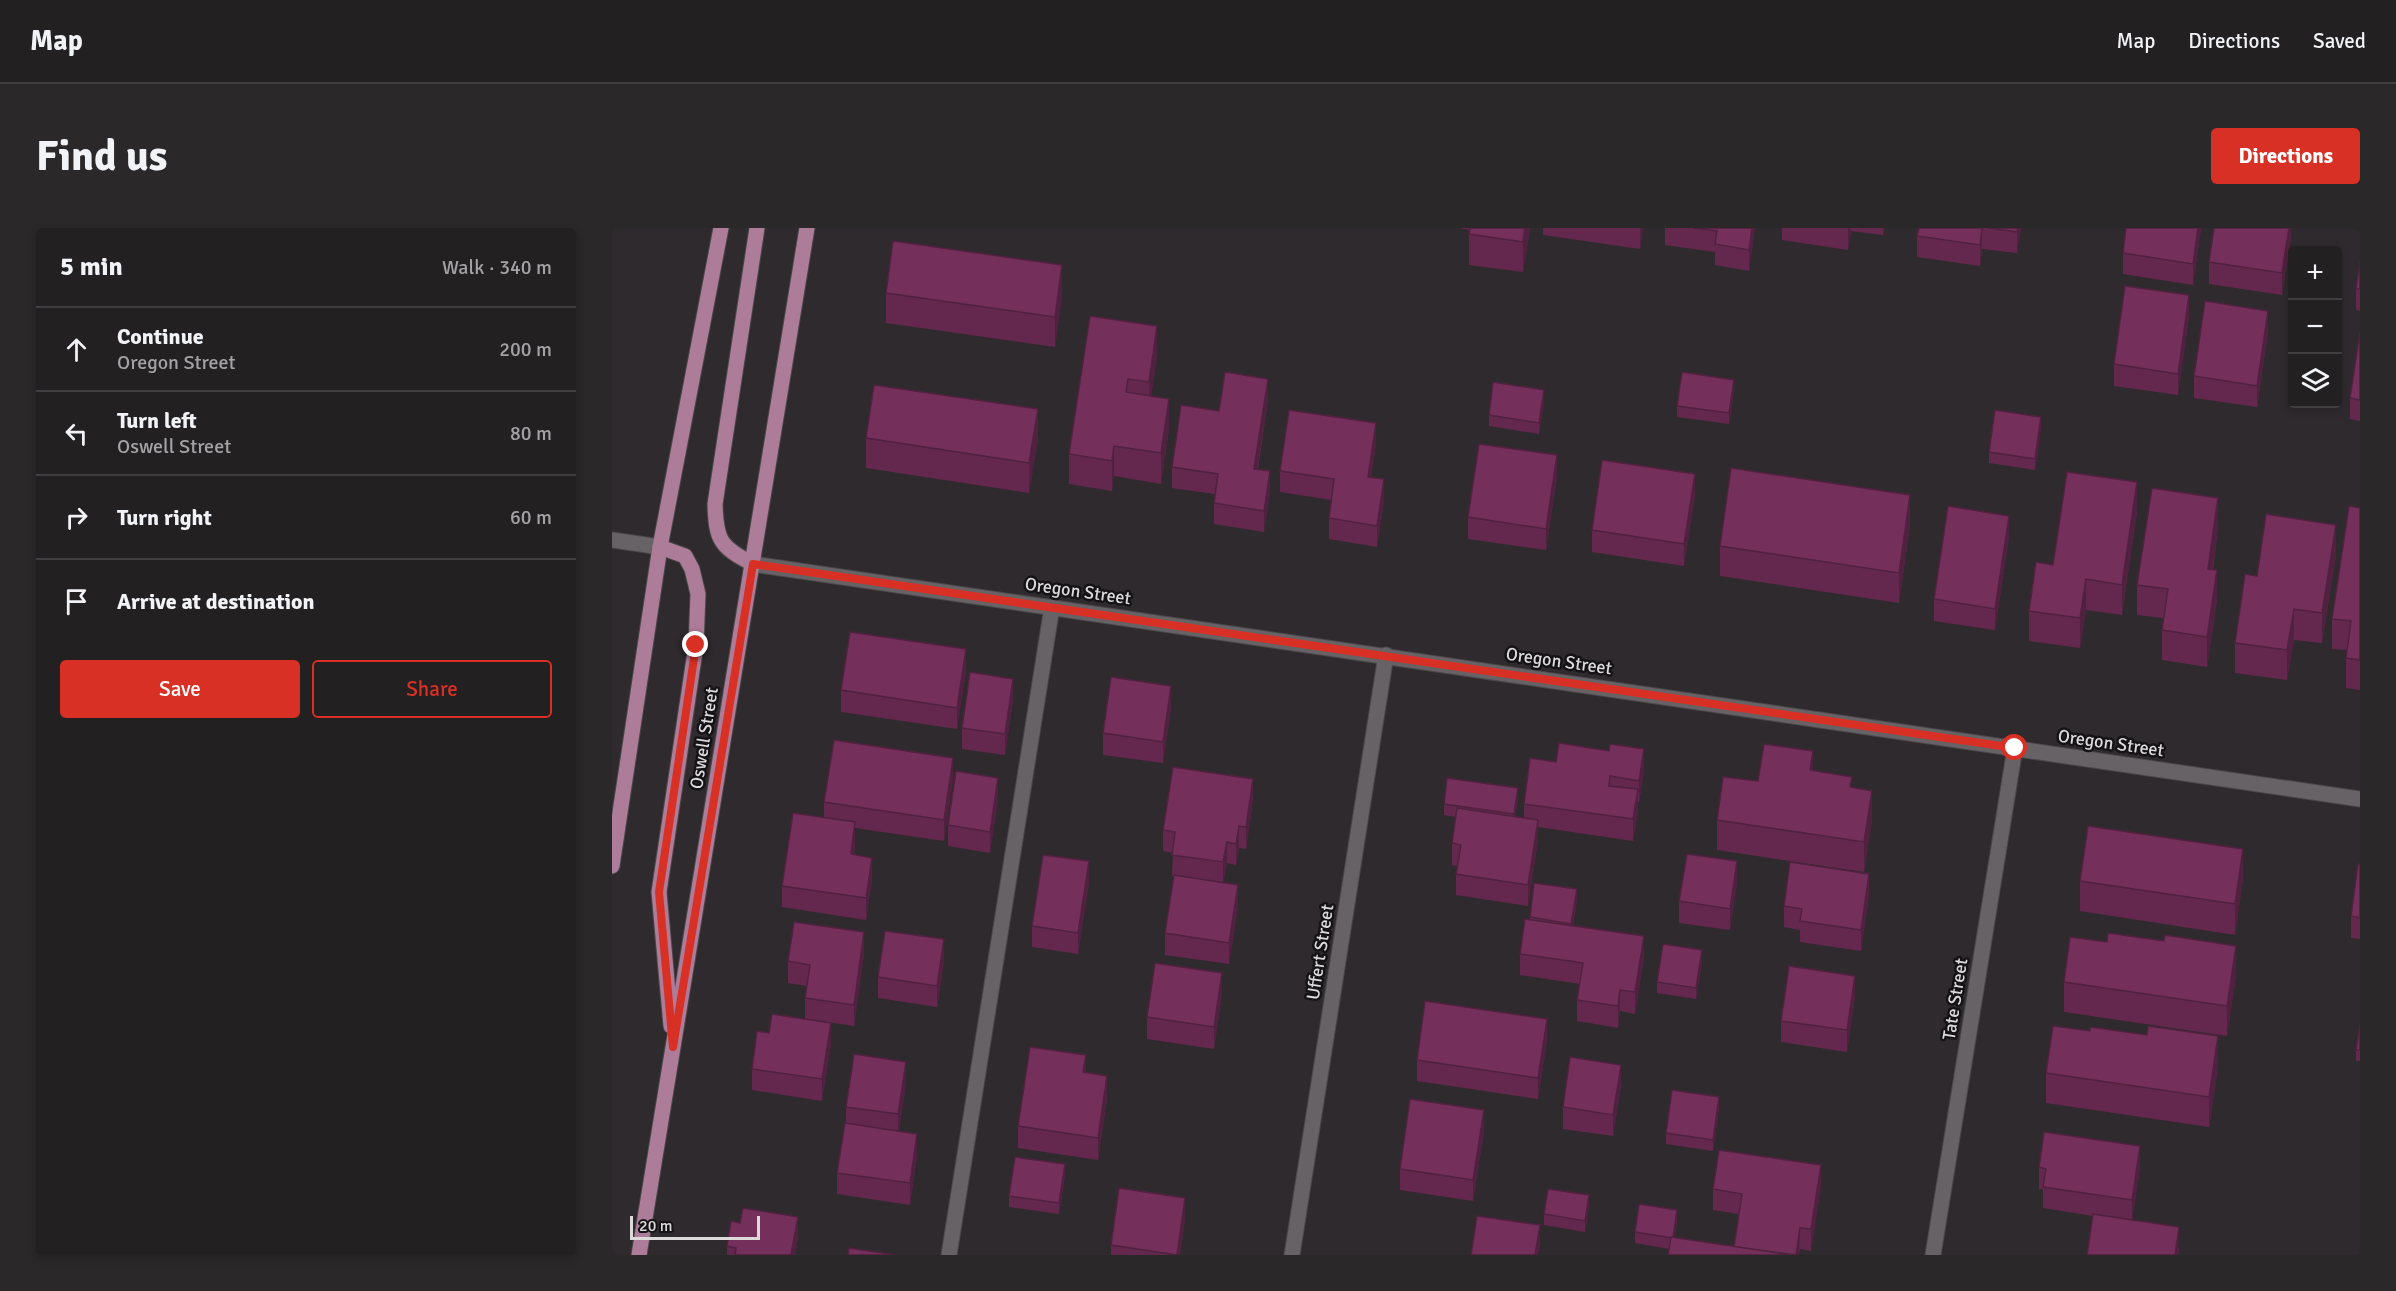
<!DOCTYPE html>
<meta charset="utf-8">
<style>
:root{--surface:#232022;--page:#2b282a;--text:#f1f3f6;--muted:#a3a3a5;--line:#403e40;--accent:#d93025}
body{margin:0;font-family:Signika,sans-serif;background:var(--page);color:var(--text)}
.controls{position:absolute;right:18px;top:18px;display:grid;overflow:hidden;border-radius:6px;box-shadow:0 3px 9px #0003}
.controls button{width:54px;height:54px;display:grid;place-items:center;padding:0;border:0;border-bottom:2px solid var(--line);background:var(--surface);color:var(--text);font:30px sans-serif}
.scale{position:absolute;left:18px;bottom:15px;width:130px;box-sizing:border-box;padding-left:6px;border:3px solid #dddadb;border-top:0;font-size:16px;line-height:21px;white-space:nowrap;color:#dddadb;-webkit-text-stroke:4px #151315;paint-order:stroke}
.stop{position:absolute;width:18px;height:18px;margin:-14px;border:4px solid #d93025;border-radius:50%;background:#fff}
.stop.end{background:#d93025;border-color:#fff;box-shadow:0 2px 6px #0008}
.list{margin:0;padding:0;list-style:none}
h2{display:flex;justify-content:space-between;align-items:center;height:78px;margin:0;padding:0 24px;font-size:26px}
h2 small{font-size:20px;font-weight:400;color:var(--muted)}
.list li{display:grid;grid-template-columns:39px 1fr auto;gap:18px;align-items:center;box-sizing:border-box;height:84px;padding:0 24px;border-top:2px solid var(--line)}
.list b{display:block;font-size:22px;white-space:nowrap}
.list p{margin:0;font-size:20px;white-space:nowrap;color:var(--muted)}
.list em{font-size:20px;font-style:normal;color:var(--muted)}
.actions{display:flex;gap:12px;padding:18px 24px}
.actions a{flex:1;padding:14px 0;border:2px solid var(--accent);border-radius:6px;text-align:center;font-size:21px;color:var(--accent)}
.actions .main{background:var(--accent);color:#fff}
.icon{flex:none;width:33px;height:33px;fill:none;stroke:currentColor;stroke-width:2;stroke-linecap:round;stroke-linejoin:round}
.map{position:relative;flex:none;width:1748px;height:1027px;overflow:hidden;border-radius:6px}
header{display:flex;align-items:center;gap:36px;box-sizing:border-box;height:84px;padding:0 30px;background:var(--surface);border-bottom:2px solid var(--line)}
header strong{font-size:28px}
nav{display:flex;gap:33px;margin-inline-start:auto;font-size:21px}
.intro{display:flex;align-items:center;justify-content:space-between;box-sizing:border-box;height:144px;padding:0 36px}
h1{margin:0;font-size:42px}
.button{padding:15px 27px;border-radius:6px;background:var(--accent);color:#fff;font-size:21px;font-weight:700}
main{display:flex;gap:36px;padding:0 36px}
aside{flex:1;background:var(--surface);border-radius:6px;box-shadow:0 3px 9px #0003}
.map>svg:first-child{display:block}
</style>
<header>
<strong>Map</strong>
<nav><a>Map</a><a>Directions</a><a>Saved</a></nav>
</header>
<div class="intro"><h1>Find us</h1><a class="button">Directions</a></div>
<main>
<aside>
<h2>5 min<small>Walk · 340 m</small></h2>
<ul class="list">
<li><svg class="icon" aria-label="ahead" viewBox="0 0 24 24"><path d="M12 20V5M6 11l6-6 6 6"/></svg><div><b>Continue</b><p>Oregon Street</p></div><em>200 m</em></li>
<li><svg class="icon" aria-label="left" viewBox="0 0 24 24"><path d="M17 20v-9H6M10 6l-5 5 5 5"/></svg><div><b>Turn left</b><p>Oswell Street</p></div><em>80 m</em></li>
<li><svg class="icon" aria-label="right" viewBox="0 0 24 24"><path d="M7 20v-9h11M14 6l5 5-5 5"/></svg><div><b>Turn right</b></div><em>60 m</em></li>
<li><svg class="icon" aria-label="arrive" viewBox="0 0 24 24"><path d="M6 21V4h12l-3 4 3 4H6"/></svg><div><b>Arrive at destination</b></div></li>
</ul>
<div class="actions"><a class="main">Save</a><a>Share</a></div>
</aside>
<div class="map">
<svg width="1748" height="1027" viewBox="0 0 1748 1027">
<rect width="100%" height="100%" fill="#2f2a2d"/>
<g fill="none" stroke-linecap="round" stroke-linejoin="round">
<defs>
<g id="minor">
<path d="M0 312 48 319"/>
<path d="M141 336 1748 571"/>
<path d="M337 1027 440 379"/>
<path d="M680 1027 774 427"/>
<path d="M1321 1027 1403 520"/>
</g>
<g id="major">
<path d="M48 319 73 328 80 341 86 366 84 417 47 664 59 798"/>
<path d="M141 336C108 319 104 312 103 276L145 0"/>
<path d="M0 638 48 319 109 0"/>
<path d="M27 1027 195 0"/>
</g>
</defs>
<use href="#minor" stroke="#4a4748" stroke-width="17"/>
<use href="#major" stroke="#4a4748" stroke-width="17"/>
<use href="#minor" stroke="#676265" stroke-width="15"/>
<use href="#major" stroke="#ad7c99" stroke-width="15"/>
</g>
<g fill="#64284e">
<path d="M848 0H918L911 44 857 37V2Z"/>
<path d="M931 0H1031L1028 21 931 7Z"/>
<path d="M1053 0H1143L1137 43 1103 37V24L1053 17Z"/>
<path d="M1170 0H1272L1271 7 1239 3 1236 22 1170 12Z"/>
<path d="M1307 0H1409L1405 25 1370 21 1368 38 1305 29V8Z"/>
<path d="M1589 0 1581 57 1511 46V25Z"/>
<path d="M1679 0V10L1670 67 1597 56V34Z"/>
<path d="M1748 34V83L1744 82V61Z"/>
<path d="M274 65 450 67 443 119 274 95Z"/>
<path d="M478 88 545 128 539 168 557 201 549 256 502 248 500 263 457 256V226Z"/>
<path d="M1577 88 1566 167 1502 158V136Z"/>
<path d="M1656 104 1645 179 1582 170V148Z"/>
<path d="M1748 104V193L1738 191V170Z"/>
<path d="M1122 163 1117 196 1065 189V178Z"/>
<path d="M656 172 646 241 658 265 652 304 602 296V275L603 266 560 260V239L607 183Z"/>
<path d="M932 173 927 206 877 198V187Z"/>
<path d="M1429 200 1423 242 1377 235V224Z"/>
<path d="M254 210 426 211 417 265 254 240Z"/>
<path d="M764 216 759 249 772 273 765 319 717 311V290L719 272 668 264V243Z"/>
<path d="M945 249 934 322 856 311V289Z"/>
<path d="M1083 267 1072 338 980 324V302Z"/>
<path d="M1748 280V462L1734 460V430L1735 422 1720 421V391Z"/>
<path d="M1525 284 1510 387 1474 382 1468 420 1417 413V383L1441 337Z"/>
<path d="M1298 297 1287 375 1108 348V318Z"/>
<path d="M1606 300 1601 342 1605 372 1595 439 1550 432V402L1551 390 1525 387V357Z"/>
<path d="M1397 309 1383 402 1322 393V371Z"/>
<path d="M1724 327 1710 415 1682 412 1675 452 1623 445V415L1645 348Z"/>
<path d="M354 442 345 501 229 484V462Z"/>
<path d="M401 472 393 527 350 521V500Z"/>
<path d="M559 480 551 535 491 527V505Z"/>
<path d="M944 534 1032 542 1027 574H1026V583L1021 613 926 599V613L916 678 844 667V646L846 638 840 637V615L844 589 832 587V576L906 571 903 588 912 590V576Z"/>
<path d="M1201 542 1240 559 1260 593 1252 644 1105 622V592L1146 553Z"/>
<path d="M341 551 332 613 243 600V615L242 627 260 651 254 692 170 679V658L212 589V574Z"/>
<path d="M386 571 378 625 336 618V597Z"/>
<path d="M641 572 634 621 627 620 624 637 615 635 611 655 626 678 617 736 553 727V705L562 648H560L561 625 551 623V602Z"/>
<path d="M1748 636V711L1739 710V688Z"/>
<path d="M1631 651 1623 707 1468 683V653Z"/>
<path d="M477 654 466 726 420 719V698Z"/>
<path d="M922 655 965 672 961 698 1032 729 1023 786 1008 783 1006 800 965 793V772L968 756 908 747V726L918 691Z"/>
<path d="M1125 655 1118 702 1067 695V673Z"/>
<path d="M1257 668 1249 723 1188 714V702L1172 699V678Z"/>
<path d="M252 726 242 798 200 792 219 816 210 873 140 862V841L157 805 193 791V770L195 758 176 755V733Z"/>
<path d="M332 733 325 779 266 770V749Z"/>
<path d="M1090 733 1084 771 1045 765V754Z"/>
<path d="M1624 748 1615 808 1452 784V754Z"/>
<path d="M610 766 602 821 535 811V789Z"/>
<path d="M1243 769 1235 824 1169 814V793Z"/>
<path d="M1748 796V833H1744V822Z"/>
<path d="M935 813 926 871 805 853V832Z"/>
<path d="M1606 839 1597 899 1434 875V845Z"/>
<path d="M474 845 495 870 486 932 406 920V898Z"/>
<path d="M294 855 287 903 305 927 298 977 225 966V945L234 895V879Z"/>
<path d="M1009 858 1001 908 951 901V879Z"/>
<path d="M1107 880 1101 923 1054 916V905Z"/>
<path d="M872 904 861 973 788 962V941Z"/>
<path d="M1427 939 1528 940 1520 992 1567 1020 1566 1027H1475L1481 988 1431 980V961H1427Z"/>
<path d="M453 947 447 986 397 979V968Z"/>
<path d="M1209 958 1199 1023 1188 1021 1187 1027H1056L1057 1021 1023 1015V1004L1065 993 1062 1010 1122 1019 1127 986 1101 982V961Z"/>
<path d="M977 978 973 1004 932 997V986Z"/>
<path d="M573 991 568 1027H499V1017Z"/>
<path d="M186 1010 183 1027H115V1018Z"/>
</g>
<g fill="#512140">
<path d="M913 0H918L911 44V14Z"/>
<path d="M1028 0H1031L1028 21Z"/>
<path d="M1140 0H1143L1137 43V22Z"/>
<path d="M1236 0H1239V3L1236 22Z"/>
<path d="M1370 0V21L1368 38V17Z"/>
<path d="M1406 0H1409L1405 25V4Z"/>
<path d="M1586 0H1589L1581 57V36Z"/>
<path d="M1677 0H1679V10L1670 67V45Z"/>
<path d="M450 37V67L443 119V89Z"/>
<path d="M1577 67V88L1566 167V146Z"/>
<path d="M1656 83V104L1645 179V158Z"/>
<path d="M545 98V128L537 184V154Z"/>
<path d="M656 151V172L642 262V241Z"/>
<path d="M1122 152V163L1117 196V185Z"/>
<path d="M932 162V173L927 206V195Z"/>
<path d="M557 171V201L549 256V225Z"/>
<path d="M426 181V211L417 265V235Z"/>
<path d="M1429 189V200L1423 242V231Z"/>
<path d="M764 195V216L756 270V249Z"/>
<path d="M502 218V248L500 263V233Z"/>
<path d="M945 227V249L934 322V301Z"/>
<path d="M658 243V265L652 304V283Z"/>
<path d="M1083 246V267L1072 338V316Z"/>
<path d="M772 251V273L765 319V298Z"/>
<path d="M1525 254V284L1510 387V357Z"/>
<path d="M1298 267V297L1287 375V345Z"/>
<path d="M1606 270V300L1596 371V341Z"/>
<path d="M1397 288V309L1383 402V381Z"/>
<path d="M1724 297V327L1710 415V385Z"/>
<path d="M1605 342V372L1595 439V409Z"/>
<path d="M1474 351V382L1468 420V390Z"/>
<path d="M1682 381V412L1675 452V422Z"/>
<path d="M354 421V442L345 501V480Z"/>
<path d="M401 451V472L393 527V506Z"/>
<path d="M559 458V480L551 535V514Z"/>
<path d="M1032 521V542L1027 574V553Z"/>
<path d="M1201 523V553L1198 542Z"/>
<path d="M341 530V551L332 613V592Z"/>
<path d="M386 550V571L378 625V604Z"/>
<path d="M641 551V572L634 621V599Z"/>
<path d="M906 560V571L902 598V586Z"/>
<path d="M1026 561V583L1021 613V591Z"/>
<path d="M1260 563V593L1252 644V614Z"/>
<path d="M926 592V613L916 678V657Z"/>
<path d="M243 594V615L239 648V626Z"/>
<path d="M627 598V620L624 637V616Z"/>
<path d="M615 614V635L611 655V634Z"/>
<path d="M1631 621V651L1623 707V676Z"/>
<path d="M260 630V651L254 692V670Z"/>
<path d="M477 633V654L466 726V705Z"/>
<path d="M1125 633V655L1118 702V681Z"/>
<path d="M1257 646V668L1249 723V702Z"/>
<path d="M626 657V678L617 736V715Z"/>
<path d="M965 661V672L959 707V696Z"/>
<path d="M252 704V726L242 798V777Z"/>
<path d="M1032 708V729L1023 786V764Z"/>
<path d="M332 711V733L325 779V758Z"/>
<path d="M1624 718V748L1615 808V778Z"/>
<path d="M1090 722V733L1084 771V760Z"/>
<path d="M610 745V766L602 821V799Z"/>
<path d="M1243 748V769L1235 824V802Z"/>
<path d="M1008 762V783L1006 800V778Z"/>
<path d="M935 791V813L926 871V850Z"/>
<path d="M219 795V816L210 873V851Z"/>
<path d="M1606 808V839L1597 899V869Z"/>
<path d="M474 827V849L471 844Z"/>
<path d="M294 834V855L286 907V886Z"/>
<path d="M1009 837V858L1001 908V887Z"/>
<path d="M495 848V870L486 932V910Z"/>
<path d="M1107 869V880L1101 923V912Z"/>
<path d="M872 882V904L861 973V952Z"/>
<path d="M305 906V927L298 977V955Z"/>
<path d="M1528 918V940L1520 994V972Z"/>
<path d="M453 936V947L447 986V975Z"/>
<path d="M1209 937V958L1199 1023V1001Z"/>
<path d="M977 967V978L973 1004V993Z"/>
<path d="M573 970V991L568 1027H565Z"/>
<path d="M1065 982V993L1061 1021V1010Z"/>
<path d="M186 989V1010L183 1027H179Z"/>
<path d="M928 997V1019L926 1027H923Z"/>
<path d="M1567 999 1566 1027H1563Z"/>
<path d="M1188 1000 1187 1027H1184Z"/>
</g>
<g fill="#742f5b" stroke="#512140" stroke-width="1.5">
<path d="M858 0H913L911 14 857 6Z"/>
<path d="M1082 0H1140L1137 22 1103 16 1105 3Z"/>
<path d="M1307 0H1370L1368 17 1305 8Z"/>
<path d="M1376 0H1406L1405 4Z"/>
<path d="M1514 0H1586L1581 36 1511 25Z"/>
<path d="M1602 0H1677L1670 45 1597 34Z"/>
<path d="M281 13 450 37 443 89 274 65Z"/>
<path d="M1748 34V61H1744Z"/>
<path d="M1513 58 1577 67 1566 146 1502 136Z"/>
<path d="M1593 73 1656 83 1645 158 1582 148Z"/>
<path d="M478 88 545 98 537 154 516 151 514 164 557 171 549 225 502 218 500 233 457 226Z"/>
<path d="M1748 104V172L1738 170Z"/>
<path d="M613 144 656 151 642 241 658 243 652 283 602 275 606 246 560 239 569 177 607 183Z"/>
<path d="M1070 144 1122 152 1117 185 1065 178Z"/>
<path d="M881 154 932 162 927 195 877 187Z"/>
<path d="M262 157 426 181 417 235 254 210Z"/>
<path d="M677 182 764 195 756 249 772 251 765 298 717 290 722 251 668 243Z"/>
<path d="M1383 182 1429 189 1423 231 1377 224Z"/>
<path d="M867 216 945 227 934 301 856 289Z"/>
<path d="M990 232 1083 246 1072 316 980 302Z"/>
<path d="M1119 240 1298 267 1287 345 1108 318Z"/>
<path d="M1455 244 1525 254 1510 357 1474 351 1468 390 1417 383 1424 334 1441 337Z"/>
<path d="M1540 260 1606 270 1596 341 1605 342 1595 409 1550 402 1556 361 1525 357Z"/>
<path d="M1336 278 1397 288 1383 381 1322 371Z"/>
<path d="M1737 278 1748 280V432L1734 430 1739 393 1720 391Z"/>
<path d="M1654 286 1724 297 1710 385 1682 381 1675 422 1623 415 1633 346 1645 348Z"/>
<path d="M238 404 354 421 345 480 229 462Z"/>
<path d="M358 444 401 451 393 506 350 500Z"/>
<path d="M499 449 559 458 551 514 491 505Z"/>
<path d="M222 512 341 530 332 592 212 574Z"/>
<path d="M947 515 997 523 998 516 1032 521 1027 553 998 548 997 558 1026 561 1021 591 912 576 918 530 944 534Z"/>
<path d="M1152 516 1201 523 1198 542 1240 549 1238 559 1260 563 1252 614 1105 592 1111 549 1146 553Z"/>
<path d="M561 539 641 551 634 599 627 598 624 616 615 614 611 634 560 627 563 604 551 602Z"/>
<path d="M344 543 386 550 378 604 336 597Z"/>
<path d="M835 550 906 560 902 586 832 576Z"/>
<path d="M845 580 926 592 916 657 844 646 849 617 840 615Z"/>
<path d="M181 585 243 594 239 626 260 630 254 670 170 658Z"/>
<path d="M1476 598 1631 621 1623 676 1468 653Z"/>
<path d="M1075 626 1125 633 1118 681 1067 673Z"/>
<path d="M431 627 477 633 466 705 420 698Z"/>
<path d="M1178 634 1257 646 1249 702 1188 693 1190 681 1172 678Z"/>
<path d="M1746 636H1748V690L1739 688Z"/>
<path d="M562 647 626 657 617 715 553 705Z"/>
<path d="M922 655 965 661 959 696 918 689Z"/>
<path d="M913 691 1032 708 1023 764 1008 762 1006 778 965 772 971 735 908 726Z"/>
<path d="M182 694 252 704 242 777 193 770 198 737 176 733Z"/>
<path d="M273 703 332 711 325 758 266 749Z"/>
<path d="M1496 705 1552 713 1553 707 1624 718 1615 778 1452 754 1458 709 1495 714Z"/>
<path d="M1051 716 1090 722 1084 760 1045 754Z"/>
<path d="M543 735 610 745 602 799 535 789Z"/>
<path d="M1177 738 1243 748 1235 802 1169 793Z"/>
<path d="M813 773 935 791 926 850 805 832Z"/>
<path d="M160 786 219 795 210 851 140 841 145 803 157 805Z"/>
<path d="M1748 796V822H1744Z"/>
<path d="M1441 798 1478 803V799L1535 807 1536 798 1606 808 1597 869 1434 845Z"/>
<path d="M418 819 474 827 471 844 495 848 486 910 406 898Z"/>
<path d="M242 826 294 834 286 886 234 879Z"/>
<path d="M958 829 1009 837 1001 887 951 879Z"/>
<path d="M1060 862 1107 869 1101 912 1054 905Z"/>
<path d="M798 871 872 882 861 952 788 941Z"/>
<path d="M233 895 305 906 298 955 225 945Z"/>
<path d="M1432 904 1528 918 1520 972 1431 959 1434 941 1427 939Z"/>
<path d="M1107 922 1209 937 1199 1001 1188 1000 1184 1027 1122 1019 1130 966 1101 961Z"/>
<path d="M403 929 453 936 447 975 397 968Z"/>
<path d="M507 960 573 970 565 1027 499 1017Z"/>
<path d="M936 961 977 967 973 993 932 986Z"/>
<path d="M1027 976 1065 982 1061 1010 1023 1004Z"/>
<path d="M131 980 186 989 179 1027H123L124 1020 115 1018 119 993 128 995Z"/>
<path d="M1481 986 1567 999 1563 1027H1475Z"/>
<path d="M865 988 928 997 923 1027H859Z"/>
<path d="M1059 1009 1179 1027H1056Z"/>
<path d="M237 1020 283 1027H236Z"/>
</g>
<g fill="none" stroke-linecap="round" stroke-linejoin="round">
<path stroke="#d93025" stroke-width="8" d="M84 417 47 664 61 819 141 336 1403 520"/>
</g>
<g text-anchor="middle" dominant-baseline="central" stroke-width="5" stroke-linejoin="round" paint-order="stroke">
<g font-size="18" fill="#dddadb" stroke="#151315">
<text transform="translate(466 363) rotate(8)">Oregon Street</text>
<text transform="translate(947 433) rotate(8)">Oregon Street</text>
<text transform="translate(92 510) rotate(-81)">Oswell Street</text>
<text transform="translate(1499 515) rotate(8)">Oregon Street</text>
<text transform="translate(708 724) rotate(-81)">Uffert Street</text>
<text transform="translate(1343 771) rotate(-81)">Tate Street</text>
</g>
</g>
</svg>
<div class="controls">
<button>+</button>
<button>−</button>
<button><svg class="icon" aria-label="layers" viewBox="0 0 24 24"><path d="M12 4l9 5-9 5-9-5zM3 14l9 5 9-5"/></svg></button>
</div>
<div class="scale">20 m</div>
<div class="stop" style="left:1403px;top:520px"></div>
<div class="stop end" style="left:84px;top:417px"></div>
</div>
</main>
